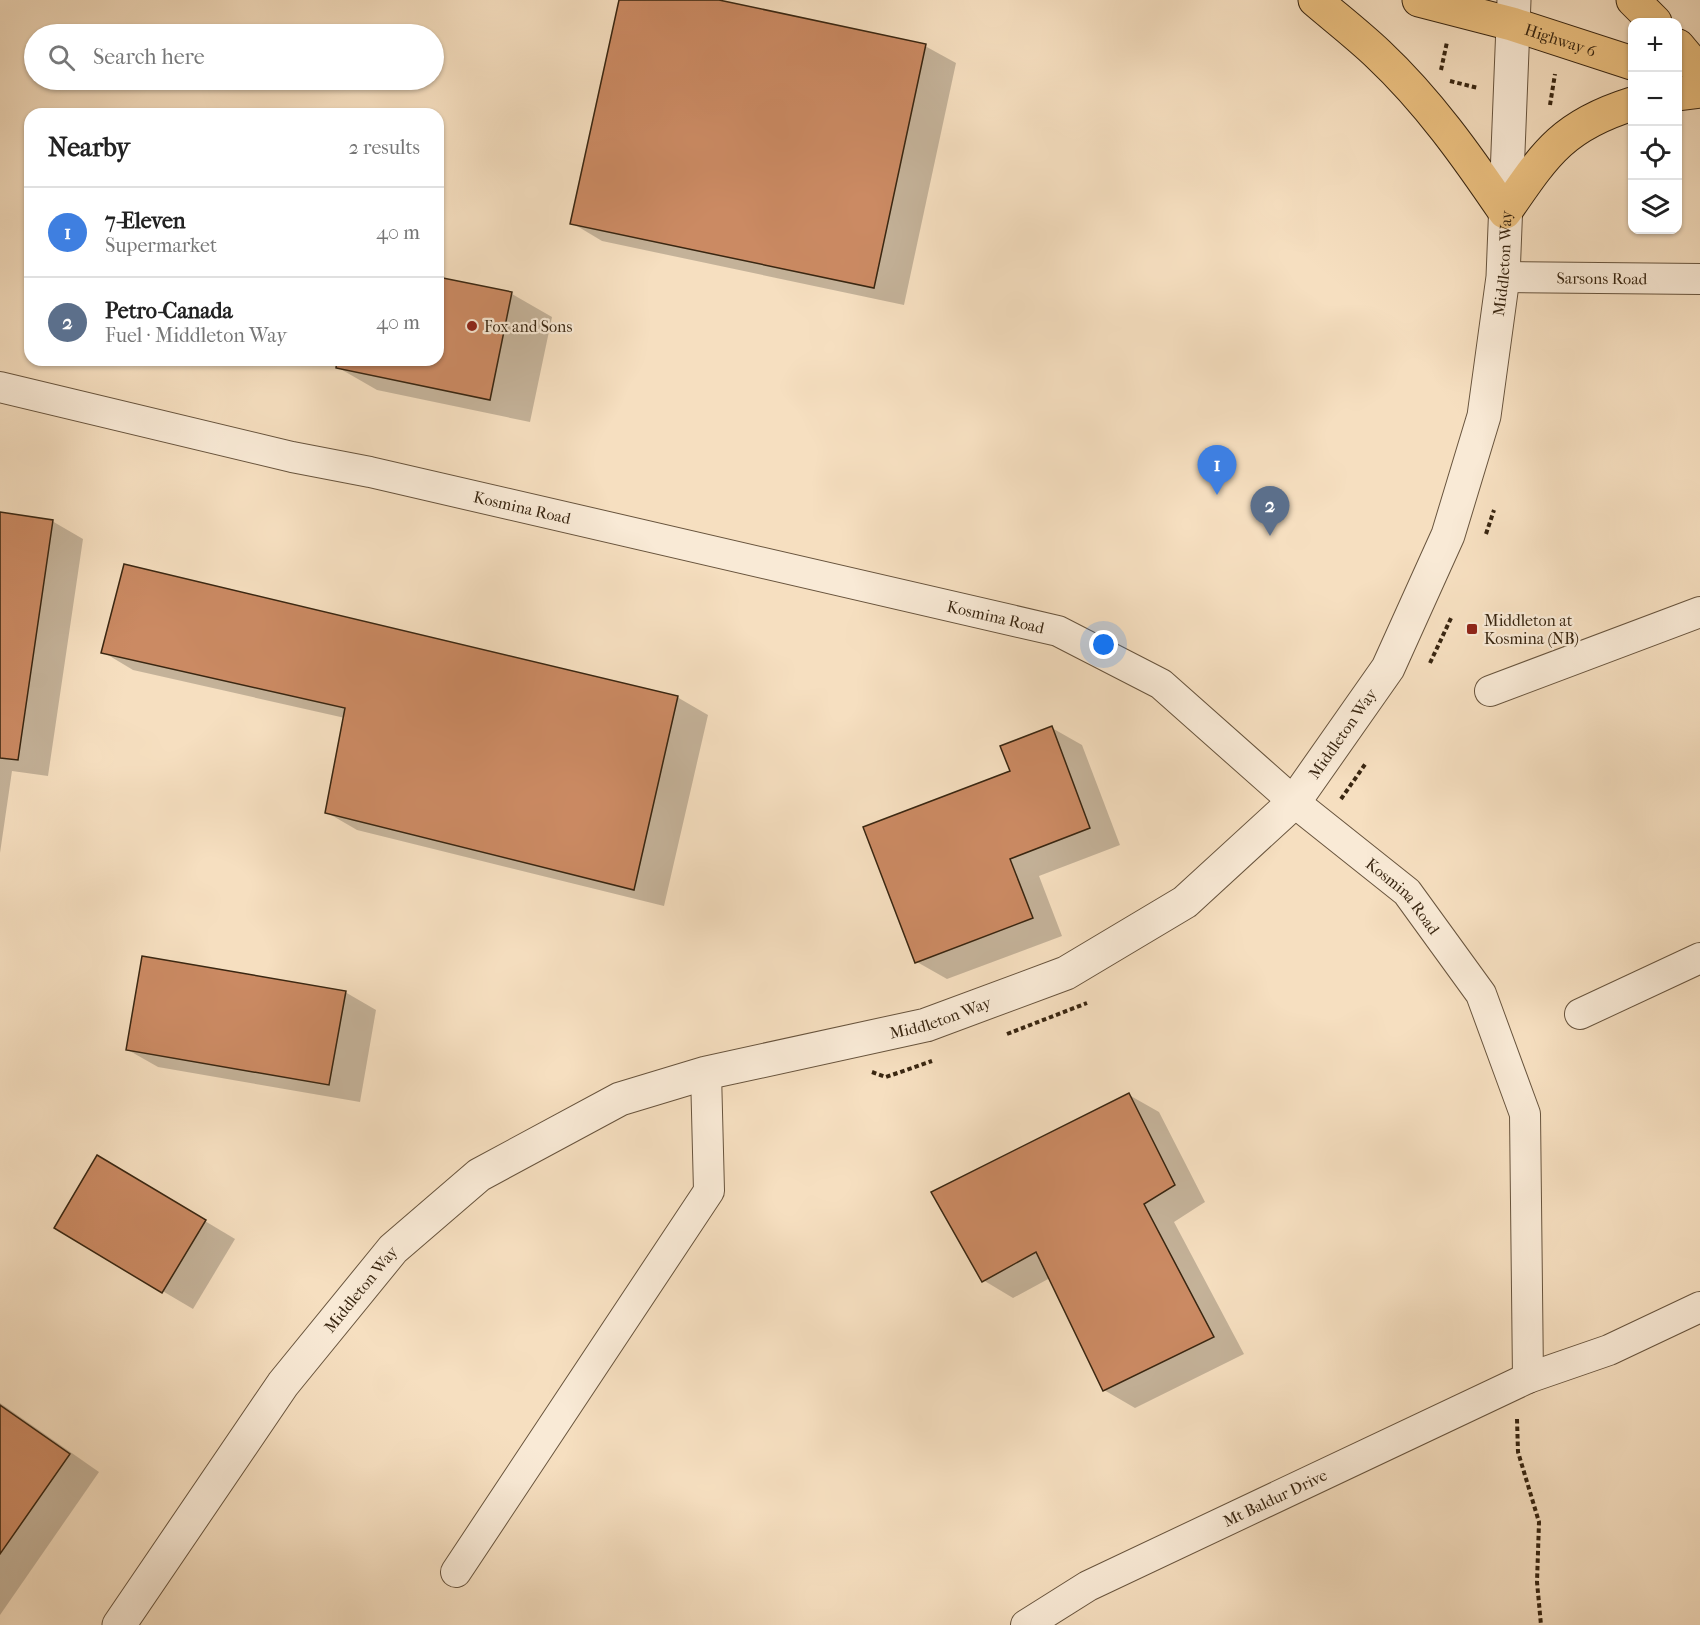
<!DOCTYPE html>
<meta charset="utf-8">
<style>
:root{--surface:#fff;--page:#f6f6f6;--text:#222;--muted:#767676;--line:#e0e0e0;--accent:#7c3aed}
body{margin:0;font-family:"IM FELL French Canon",serif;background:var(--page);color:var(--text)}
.controls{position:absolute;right:18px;top:18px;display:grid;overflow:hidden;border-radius:12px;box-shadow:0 2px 4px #0004}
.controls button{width:54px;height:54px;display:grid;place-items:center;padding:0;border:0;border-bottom:2px solid var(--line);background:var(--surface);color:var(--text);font:30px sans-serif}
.you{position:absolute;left:1104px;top:645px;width:21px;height:21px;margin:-15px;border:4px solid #fff;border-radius:50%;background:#1a73e8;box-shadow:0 0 0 9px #1a73e833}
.badge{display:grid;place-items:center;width:39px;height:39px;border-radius:50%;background:var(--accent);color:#fff;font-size:20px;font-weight:700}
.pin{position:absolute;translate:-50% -50px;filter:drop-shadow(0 2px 3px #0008)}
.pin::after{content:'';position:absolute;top:32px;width:21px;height:18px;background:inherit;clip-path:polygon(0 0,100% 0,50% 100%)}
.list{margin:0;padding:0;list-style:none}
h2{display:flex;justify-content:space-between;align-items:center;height:78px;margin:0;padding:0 24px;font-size:26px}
h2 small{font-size:20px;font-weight:400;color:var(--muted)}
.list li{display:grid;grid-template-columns:39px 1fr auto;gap:18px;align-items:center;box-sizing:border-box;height:90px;padding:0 24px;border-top:2px solid var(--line)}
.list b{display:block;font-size:22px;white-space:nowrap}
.list p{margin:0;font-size:20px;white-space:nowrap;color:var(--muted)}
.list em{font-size:20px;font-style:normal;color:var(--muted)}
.icon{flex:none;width:33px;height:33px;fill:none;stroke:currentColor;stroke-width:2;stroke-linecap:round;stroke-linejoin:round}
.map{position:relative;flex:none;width:1700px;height:1625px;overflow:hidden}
.search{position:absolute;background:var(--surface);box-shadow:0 2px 4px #0004;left:24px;top:24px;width:420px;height:66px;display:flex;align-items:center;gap:15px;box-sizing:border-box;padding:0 21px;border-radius:33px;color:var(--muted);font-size:22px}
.panel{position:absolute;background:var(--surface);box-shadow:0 2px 4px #0004;left:24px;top:108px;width:420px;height:258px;border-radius:18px}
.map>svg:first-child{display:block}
</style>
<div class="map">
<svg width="1700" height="1625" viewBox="0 0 1700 1625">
<rect width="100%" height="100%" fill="#f6dfc0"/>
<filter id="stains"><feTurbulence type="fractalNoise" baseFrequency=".00333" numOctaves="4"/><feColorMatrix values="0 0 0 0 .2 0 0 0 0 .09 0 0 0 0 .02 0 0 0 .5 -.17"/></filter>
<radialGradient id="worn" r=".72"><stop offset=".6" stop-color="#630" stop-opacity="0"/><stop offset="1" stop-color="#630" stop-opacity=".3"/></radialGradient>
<g fill="#0003">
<path d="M620 0H712L925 46 956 63 904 305 602 241 572 223Z"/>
<path d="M438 279 512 294 552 317 530 422 377 390 337 367 339 360H438Z"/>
<path d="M0 514 52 521 83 539 48 776 12 771 0 853Z"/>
<path d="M103 652 677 697 708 715 664 906 357 830 326 812 345 718 133 670Z"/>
<path d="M1052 728 1082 745 1120 845 1039 876 1062 936 947 979 917 962 1012 772Z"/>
<path d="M345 992 376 1010 360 1102 158 1067 128 1050Z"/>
<path d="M1129 1095 1159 1112 1205 1202 1174 1222 1244 1354 1135 1408 1104 1390 1050 1278 1013 1298 983 1280Z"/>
<path d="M128 1175 235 1239 193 1309 56 1228Z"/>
<path d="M0 1403 99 1472 0 1615Z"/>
</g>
<g fill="#cb8a63" stroke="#392611" stroke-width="1.5">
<path d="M619 0H719L926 44 874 288 570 224Z"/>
<path d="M438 277 512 292 490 400 336 368 337 360H438Z"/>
<path d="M0 512 53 520 18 760 0 758Z"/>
<path d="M124 564 678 696 634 890 325 813 345 708 101 653Z"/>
<path d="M1052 726 1090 828 1010 859 1033 918 915 963 863 827 1010 771 1000 746Z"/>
<path d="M142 956 346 991 329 1085 126 1050Z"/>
<path d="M1129 1093 1175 1185 1144 1204 1214 1337 1103 1391 1036 1252 982 1282 931 1192Z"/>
<path d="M97 1155 206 1220 162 1293 54 1228Z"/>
<path d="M0 1405 70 1454 0 1554Z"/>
</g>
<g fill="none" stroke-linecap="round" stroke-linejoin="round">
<defs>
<g id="minor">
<path id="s1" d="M1503 277 1700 279"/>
<path id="s2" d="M0 387 292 457 370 472 1058 631 1161 684 1294 802 1407 892 1481 994 1525 1114 1528 1378"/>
<path d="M1490 691 1700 612"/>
<path d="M1580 1014 1700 958"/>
<path d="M456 1572 709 1191 706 1073"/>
<path id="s3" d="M1026 1625 1088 1586 1528 1378 1609 1350 1700 1307"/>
</g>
<g id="tertiary">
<path id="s4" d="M119 1625 283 1384 393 1249 479 1175 620 1099 706 1073 926 1025 1066 973 1185 902 1294 802 1388 668 1448 535 1484 416 1503 277 1514 0"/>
</g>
<g id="primary">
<path d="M1315 0C1336 18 1358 35 1378 54 1428 101 1467 156 1505 212 1545 154 1562 126 1632 104"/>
<path id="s5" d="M1419 0 1512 24 1632 63"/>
<path d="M1633 0 1655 22"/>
<path d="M1678 46 1700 72"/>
<path d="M1678 94 1700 91"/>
</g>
</defs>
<use href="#minor" stroke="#68543d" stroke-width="32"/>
<use href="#tertiary" stroke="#68543d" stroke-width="35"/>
<use href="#primary" stroke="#392611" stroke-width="35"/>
<g stroke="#392611" stroke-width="4" stroke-dasharray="4.5 3" stroke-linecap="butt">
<path d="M1441 70 1447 42"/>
<path d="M1450 81 1478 88"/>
<path d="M1550 105 1555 74"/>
<path d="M1486 534 1494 510"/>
<path d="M1430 663 1452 616"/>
<path d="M1341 799 1366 763"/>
<path d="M1007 1034 1087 1003"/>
<path d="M872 1072 886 1077 932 1061"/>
<path d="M1517 1419 1518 1452 1539 1522 1537 1582 1541 1625"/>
</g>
<use href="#minor" stroke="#f9ead6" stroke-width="30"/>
<use href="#tertiary" stroke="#f9ead6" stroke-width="33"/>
<use href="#primary" stroke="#ebc080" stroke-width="33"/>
</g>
<g fill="#8f2418" stroke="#f9ead6" stroke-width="2">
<circle cx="472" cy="326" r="6"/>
<rect x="1466" y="623" width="12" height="12" rx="3"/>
</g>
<g text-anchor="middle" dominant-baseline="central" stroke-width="4.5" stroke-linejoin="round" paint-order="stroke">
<g font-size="16" fill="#392611" stroke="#f9ead6">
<text stroke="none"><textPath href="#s5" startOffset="147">Highway 6</textPath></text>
<text stroke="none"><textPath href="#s4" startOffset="2078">Middleton Way</textPath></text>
<text stroke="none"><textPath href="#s1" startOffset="99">Sarsons Road</textPath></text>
<text stroke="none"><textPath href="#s2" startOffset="536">Kosmina Road</textPath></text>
<text stroke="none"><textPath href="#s2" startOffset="1022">Kosmina Road</textPath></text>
<text stroke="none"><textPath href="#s4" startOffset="1574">Middleton Way</textPath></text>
<text stroke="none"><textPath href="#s2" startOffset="1524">Kosmina Road</textPath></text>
<text stroke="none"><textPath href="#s4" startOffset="1070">Middleton Way</textPath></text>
<text stroke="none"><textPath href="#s4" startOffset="414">Middleton Way</textPath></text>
<text stroke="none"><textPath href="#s3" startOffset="280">Mt Baldur Drive</textPath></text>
</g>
<g font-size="16" fill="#392611" stroke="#f9ead6" text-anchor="start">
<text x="484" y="326">Fox and Sons</text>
<text x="1484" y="620">Middleton at<tspan x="1484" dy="18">Kosmina (NB)</tspan></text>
</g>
</g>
<rect width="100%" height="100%" filter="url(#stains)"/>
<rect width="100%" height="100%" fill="url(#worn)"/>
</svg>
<div class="controls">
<button>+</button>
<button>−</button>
<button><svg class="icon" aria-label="locate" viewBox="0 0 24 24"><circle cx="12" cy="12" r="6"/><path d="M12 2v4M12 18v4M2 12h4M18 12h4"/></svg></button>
<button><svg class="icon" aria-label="layers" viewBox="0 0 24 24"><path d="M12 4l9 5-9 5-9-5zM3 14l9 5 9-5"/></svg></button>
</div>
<div class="you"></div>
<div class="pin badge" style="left:1217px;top:495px;background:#3f7fe0">1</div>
<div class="pin badge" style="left:1270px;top:536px;background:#5c6f8a">2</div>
<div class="search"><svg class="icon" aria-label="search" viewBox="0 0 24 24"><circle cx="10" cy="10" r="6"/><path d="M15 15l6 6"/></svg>Search here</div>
<section class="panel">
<h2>Nearby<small>2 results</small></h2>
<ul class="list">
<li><span class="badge" style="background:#3f7fe0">1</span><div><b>7-Eleven</b><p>Supermarket</p></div><em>40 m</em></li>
<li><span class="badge" style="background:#5c6f8a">2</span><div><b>Petro-Canada</b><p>Fuel · Middleton Way</p></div><em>40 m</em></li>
</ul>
</section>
</div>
